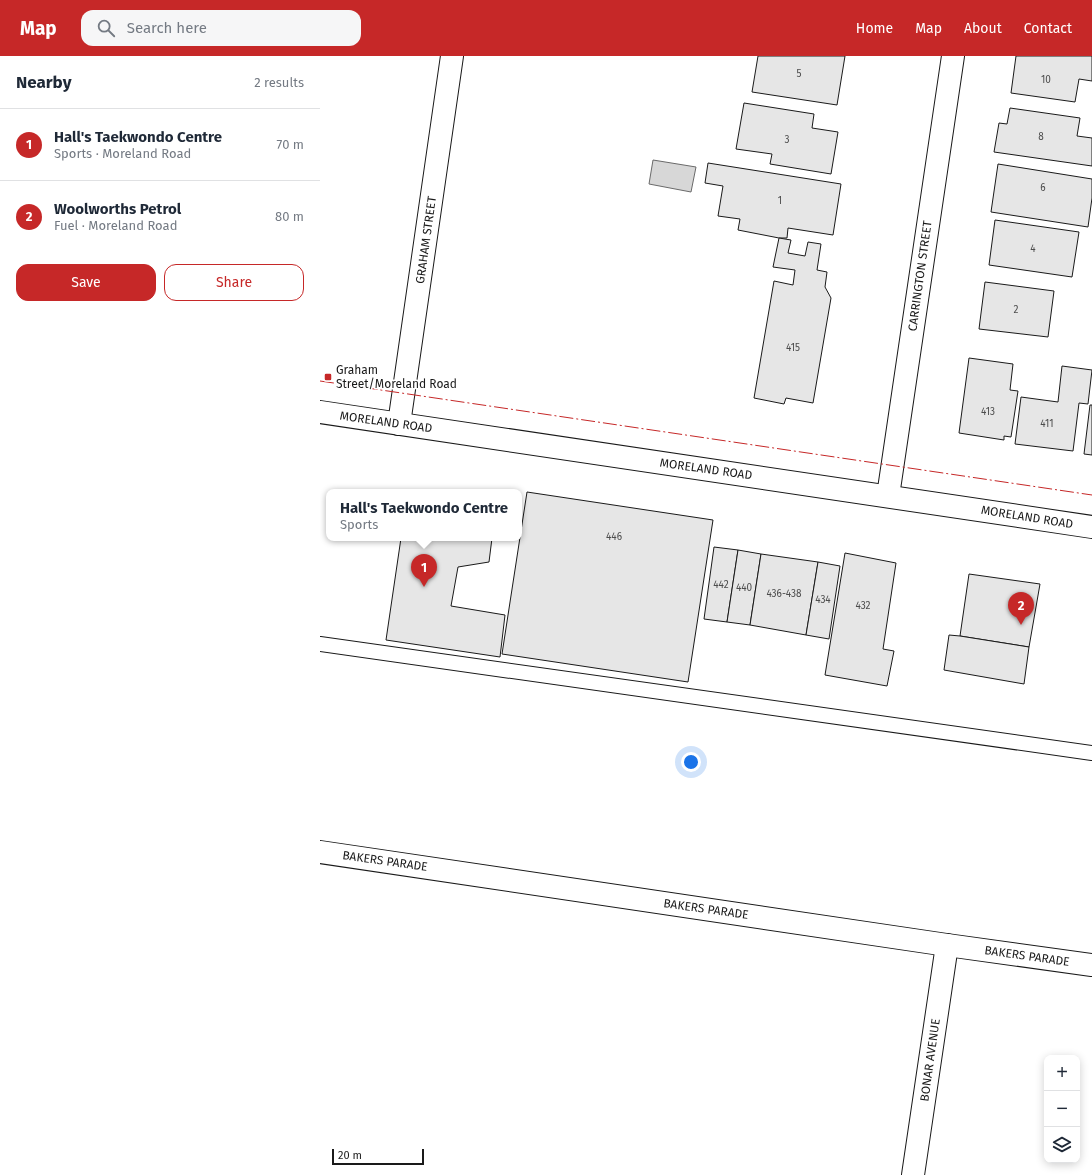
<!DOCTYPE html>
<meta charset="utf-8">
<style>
:root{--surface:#fff;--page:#f6f6f7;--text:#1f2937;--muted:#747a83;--line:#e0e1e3;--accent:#c62828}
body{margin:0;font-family:"Fira Sans",sans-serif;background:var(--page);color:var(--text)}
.controls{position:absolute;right:12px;bottom:12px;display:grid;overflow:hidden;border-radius:8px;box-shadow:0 2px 10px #0003}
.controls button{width:36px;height:36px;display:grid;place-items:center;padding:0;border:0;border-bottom:1px solid var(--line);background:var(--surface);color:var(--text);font:20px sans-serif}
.scale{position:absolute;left:12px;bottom:10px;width:92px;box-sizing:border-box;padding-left:4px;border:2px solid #1a1a1a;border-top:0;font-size:11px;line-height:14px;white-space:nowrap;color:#1a1a1a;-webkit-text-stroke:3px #fff;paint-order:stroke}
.you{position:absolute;left:371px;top:706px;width:14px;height:14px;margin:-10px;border:3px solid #fff;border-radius:50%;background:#1a73e8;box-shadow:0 0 0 6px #1a73e833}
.badge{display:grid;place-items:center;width:26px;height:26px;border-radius:50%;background:var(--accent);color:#fff;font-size:13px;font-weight:700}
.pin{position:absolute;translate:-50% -33px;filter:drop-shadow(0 1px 2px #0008)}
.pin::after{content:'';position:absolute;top:21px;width:14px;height:12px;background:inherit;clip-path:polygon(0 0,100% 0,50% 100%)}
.popup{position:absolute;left:6px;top:433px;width:196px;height:52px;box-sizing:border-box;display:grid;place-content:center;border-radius:8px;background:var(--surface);filter:drop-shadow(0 1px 3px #0005);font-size:13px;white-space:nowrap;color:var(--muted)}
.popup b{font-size:15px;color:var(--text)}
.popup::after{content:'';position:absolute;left:50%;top:100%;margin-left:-8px;border:8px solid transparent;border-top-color:var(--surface)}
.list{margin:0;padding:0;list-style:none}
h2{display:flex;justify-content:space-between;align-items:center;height:52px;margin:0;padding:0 16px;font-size:17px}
h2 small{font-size:13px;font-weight:400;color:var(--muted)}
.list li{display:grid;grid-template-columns:26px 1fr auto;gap:12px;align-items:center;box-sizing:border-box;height:72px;padding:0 16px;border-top:1px solid var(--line)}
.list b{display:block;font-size:15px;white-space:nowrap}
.list p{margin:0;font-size:13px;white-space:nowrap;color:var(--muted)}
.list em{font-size:13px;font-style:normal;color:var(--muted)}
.actions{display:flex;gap:8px;padding:12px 16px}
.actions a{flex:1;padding:9px 0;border:1px solid var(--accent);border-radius:12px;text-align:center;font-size:14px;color:var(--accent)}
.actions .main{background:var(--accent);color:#fff}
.icon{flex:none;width:22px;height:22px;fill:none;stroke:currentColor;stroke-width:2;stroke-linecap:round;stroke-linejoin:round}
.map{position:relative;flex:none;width:772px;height:1119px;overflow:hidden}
header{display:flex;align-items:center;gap:24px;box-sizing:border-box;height:56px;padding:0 20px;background:var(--accent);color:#fff}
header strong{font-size:19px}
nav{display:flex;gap:22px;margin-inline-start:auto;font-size:14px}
.search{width:280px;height:36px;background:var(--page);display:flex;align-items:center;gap:10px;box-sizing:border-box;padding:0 14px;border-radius:12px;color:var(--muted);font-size:15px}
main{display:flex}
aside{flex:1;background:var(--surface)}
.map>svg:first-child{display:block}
</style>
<header>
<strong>Map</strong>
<div class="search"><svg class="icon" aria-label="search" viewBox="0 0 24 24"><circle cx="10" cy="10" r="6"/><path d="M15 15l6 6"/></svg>Search here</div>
<nav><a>Home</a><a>Map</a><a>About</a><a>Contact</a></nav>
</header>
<main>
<aside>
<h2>Nearby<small>2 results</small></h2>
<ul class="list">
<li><span class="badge">1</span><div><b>Hall's Taekwondo Centre</b><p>Sports · Moreland Road</p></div><em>70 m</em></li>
<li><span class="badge">2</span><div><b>Woolworths Petrol</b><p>Fuel · Moreland Road</p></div><em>80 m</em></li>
</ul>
<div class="actions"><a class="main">Save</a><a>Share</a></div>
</aside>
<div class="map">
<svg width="772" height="1119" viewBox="0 0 772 1119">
<rect width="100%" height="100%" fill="#fff"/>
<path fill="#d7d7d7" stroke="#6a6a6a" d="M333 104 376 111 371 136 329 128Z"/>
<g fill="#e6e6e6" stroke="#1a1a1a">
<path d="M438 0H525L517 49 432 36Z"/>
<path d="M696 0H772V25L759 23 755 46 691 37Z"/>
<path d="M424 47 494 58 492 72 518 76 511 118 450 108 452 98 416 93Z"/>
<path d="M690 52 760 62 757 80 772 82V110L674 96 679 67 687 68Z"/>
<path d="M388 107 521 128 513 179 468 172 467 182H459L418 174 420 163 398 160 403 130 385 127Z"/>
<path d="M678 108 772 123V142L768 171 671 156Z"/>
<path d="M675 164 759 176 752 221 669 209Z"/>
<path d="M459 182 471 184 468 197 485 200 488 186 501 188 497 214 507 216 505 231 511 242 493 347 466 342 464 348 434 342 454 225 473 229 475 214 453 211Z"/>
<path d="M665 226 734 235 728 281 659 273Z"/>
<path d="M649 302 693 308 690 334 698 335 691 381 684 380V384L639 377Z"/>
<path d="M742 310 772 314 768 348 759 347 753 395 695 388 701 341 738 346Z"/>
<path d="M770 349H772V399L764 398Z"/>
<path d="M207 436 393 464 368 626 182 598Z"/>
<path d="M81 482H172L169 506 138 511 131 550 185 559 180 601 66 584Z"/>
<path d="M394 491 418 494 407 566 384 563Z"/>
<path d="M418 494 441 498 430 569 407 566Z"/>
<path d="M525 497 576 507 563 593 574 595 567 630 505 619Z"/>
<path d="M441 498 498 506 486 579 430 569Z"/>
<path d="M498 506 520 510 509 583 486 579Z"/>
<path d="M649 518 720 528 709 591 640 580Z"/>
<path d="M629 579 640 580 709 591 704 628 624 614Z"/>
</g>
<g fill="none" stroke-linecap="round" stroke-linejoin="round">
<defs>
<path id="lane" d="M0 588 772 697"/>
<g id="street">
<path d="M79 368 132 0"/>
<path d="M568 440 633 0"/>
<path d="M0 796 627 889 772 909"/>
<path d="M593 1119 627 889"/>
</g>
<path id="secondary" d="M0 356 772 471"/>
</defs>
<use href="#lane" stroke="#1a1a1a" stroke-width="16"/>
<use href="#street" stroke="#1a1a1a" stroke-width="24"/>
<use href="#secondary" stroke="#1a1a1a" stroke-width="24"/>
<use href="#lane" stroke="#fff" stroke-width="14"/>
<use href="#street" stroke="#fff" stroke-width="22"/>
<use href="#secondary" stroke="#fff" stroke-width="22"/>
<path stroke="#c62828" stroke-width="1" stroke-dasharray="14 3 2 3" stroke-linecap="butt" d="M0 325 772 439"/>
</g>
<rect fill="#c62828" stroke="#fff" stroke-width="1.5" x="4" y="317" width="8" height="8" rx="2"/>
<g text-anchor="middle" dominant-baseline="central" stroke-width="3" stroke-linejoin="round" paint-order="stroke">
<g font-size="10" fill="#4d4d4d">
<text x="479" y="18">5</text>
<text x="726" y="24">10</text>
<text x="721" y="81">8</text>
<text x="467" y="84">3</text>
<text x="723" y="132">6</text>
<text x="460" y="145">1</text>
<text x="713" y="193">4</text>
<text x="696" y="254">2</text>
<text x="473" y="292">415</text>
<text x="668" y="356">413</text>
<text x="727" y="368">411</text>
<text x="294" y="481">446</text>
<text x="401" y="529">442</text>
<text x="424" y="532">440</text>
<text x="464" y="538">436-438</text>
<text x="503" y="544">434</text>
<text x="543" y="550">432</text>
</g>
<g font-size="12" fill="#1a1a1a" stroke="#fff">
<text transform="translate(106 184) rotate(-82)">GRAHAM STREET</text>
<text transform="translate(600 220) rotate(-82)">CARRINGTON STREET</text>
<text transform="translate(66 366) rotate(8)">MORELAND ROAD</text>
<text transform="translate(386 413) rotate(8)">MORELAND ROAD</text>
<text transform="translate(707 461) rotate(9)">MORELAND ROAD</text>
<text transform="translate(65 805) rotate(8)">BAKERS PARADE</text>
<text transform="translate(386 853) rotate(8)">BAKERS PARADE</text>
<text transform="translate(707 900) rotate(8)">BAKERS PARADE</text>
<text transform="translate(610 1004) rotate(-82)">BONAR AVENUE</text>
</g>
<g font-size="12" fill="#1a1a1a" stroke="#fff" text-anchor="start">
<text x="16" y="314">Graham<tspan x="16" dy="14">Street/Moreland Road</tspan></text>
</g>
</g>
</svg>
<div class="controls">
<button>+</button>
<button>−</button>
<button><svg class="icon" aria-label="layers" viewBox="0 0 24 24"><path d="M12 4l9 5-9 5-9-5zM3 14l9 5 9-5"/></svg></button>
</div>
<div class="scale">20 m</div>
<div class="you"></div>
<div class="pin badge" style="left:104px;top:531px">1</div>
<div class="popup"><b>Hall's Taekwondo Centre</b>Sports</div>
<div class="pin badge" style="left:701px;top:569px">2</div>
</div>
</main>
